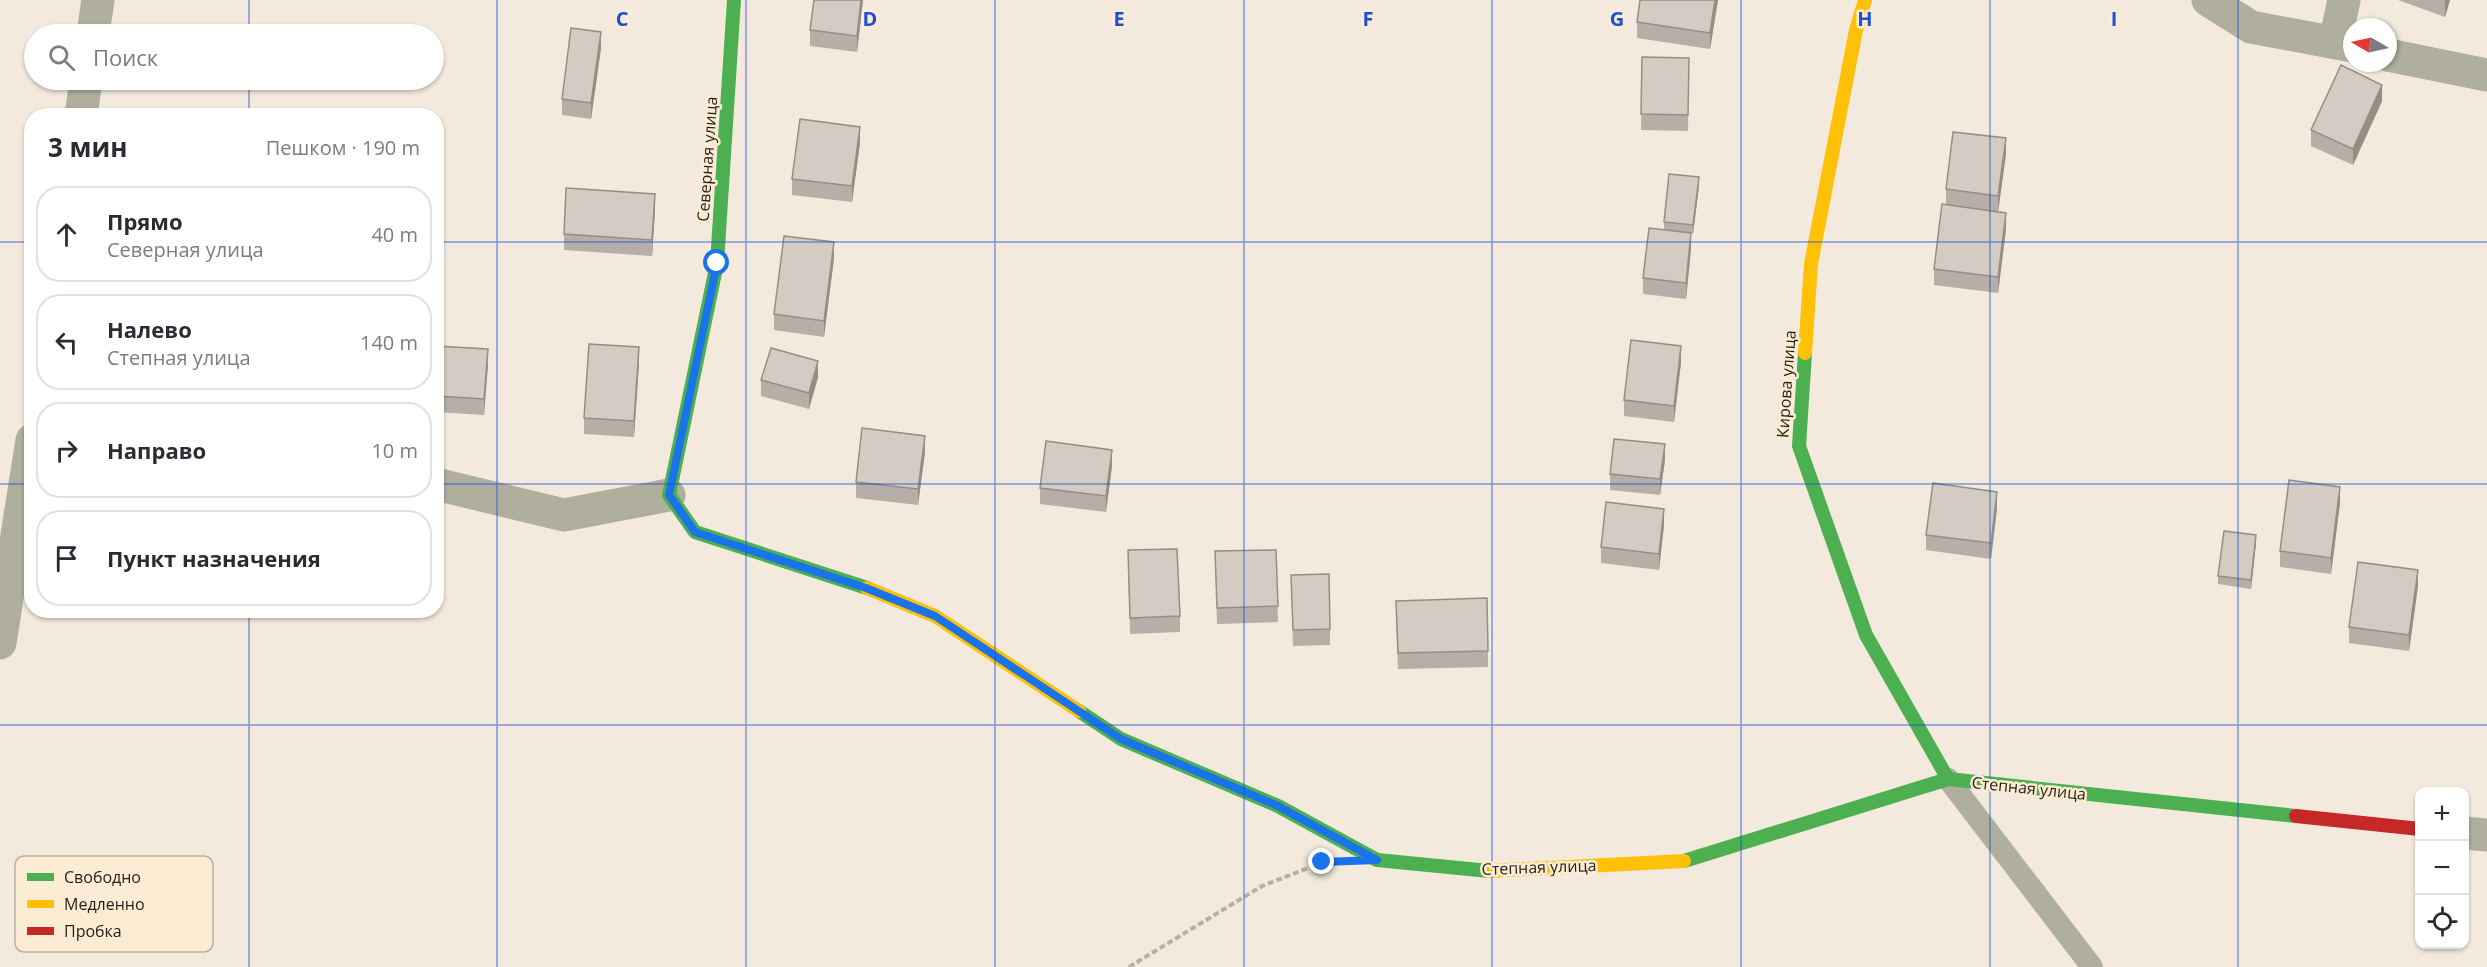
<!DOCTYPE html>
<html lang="ru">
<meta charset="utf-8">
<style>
:root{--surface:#fff;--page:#f2f2f3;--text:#2b2b33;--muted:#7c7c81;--line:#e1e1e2}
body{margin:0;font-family:"Open Sans",sans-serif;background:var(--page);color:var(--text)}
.controls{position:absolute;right:18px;bottom:18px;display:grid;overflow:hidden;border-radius:12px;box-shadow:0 2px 4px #0004}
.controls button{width:54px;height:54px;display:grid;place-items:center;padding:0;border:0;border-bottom:2px solid var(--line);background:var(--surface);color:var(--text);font:30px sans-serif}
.compass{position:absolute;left:2343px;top:18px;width:54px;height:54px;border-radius:50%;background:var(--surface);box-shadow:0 2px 4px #0004;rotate:279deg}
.stop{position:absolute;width:18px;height:18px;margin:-14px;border:4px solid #1a73e8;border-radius:50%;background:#fff}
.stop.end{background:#1a73e8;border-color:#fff;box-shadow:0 2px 6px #0008}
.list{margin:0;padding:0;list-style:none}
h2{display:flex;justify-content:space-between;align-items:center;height:78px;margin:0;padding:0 24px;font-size:26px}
h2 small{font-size:20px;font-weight:400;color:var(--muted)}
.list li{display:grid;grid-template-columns:39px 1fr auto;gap:18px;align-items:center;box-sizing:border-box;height:96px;margin:0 12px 12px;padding:0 12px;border:2px solid var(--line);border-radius:24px}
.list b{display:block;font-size:22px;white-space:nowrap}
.list p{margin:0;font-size:20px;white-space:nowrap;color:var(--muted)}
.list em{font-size:20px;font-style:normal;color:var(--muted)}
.icon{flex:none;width:33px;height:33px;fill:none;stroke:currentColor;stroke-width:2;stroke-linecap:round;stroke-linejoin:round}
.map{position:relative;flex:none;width:2487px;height:967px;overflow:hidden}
.search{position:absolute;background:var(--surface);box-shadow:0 2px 4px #0004;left:24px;top:24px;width:420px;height:66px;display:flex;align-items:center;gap:15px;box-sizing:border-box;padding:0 21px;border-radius:33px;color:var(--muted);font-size:22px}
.panel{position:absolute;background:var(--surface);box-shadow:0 2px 4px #0004;left:24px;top:108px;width:420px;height:510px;border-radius:24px}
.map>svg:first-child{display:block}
</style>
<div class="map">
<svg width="2487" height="967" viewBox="0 0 2487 967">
<rect width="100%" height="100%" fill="#f3eadd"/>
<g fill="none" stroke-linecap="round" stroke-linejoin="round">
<path stroke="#b5b2a4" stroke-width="4" stroke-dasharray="6 3" stroke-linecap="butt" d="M1129 967 1262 886 1311 867"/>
<path stroke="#b0ae9c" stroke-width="22" d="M1948 779 2092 967"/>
<g stroke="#b0ae9c" stroke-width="33">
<path d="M2208 0 2251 27 2352 46"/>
<path d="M93 34 98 0"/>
<path d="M2335 42 2344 0"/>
<path d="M2388 55 2487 75"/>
<path d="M81 116 86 80"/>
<path d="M436 484 564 515 669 495"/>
<path d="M0 643 32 440"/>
<path d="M2464 833 2487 835"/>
</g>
<g stroke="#4caf50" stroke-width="14">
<path d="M734 0 717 263 669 495 695 532 867 588"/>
<path d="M1805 353 1799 446 1866 635 1948 779"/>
<path d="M1079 711 1121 739 1278 806 1377 860 1489 871"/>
<path d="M1684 861 1948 779 2296 816"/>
</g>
<g stroke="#ffc107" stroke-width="14">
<path d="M1805 353 1811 264 1856 30 1865 0"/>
<path d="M867 588 935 616 1079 711"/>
<path d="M1489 871 1684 861"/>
</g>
<path stroke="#c62828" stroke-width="14" d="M2296 816 2420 829"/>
</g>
<g fill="#b6afa8">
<path d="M814 0H863L857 52 810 46V30Z"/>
<path d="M1640 0H1718L1710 49 1637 38V22Z"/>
<path d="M2398 0H2450L2445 17Z"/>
<path d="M601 48 591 119 562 115V99Z"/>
<path d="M1642 57 1689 58 1688 131 1641 130Z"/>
<path d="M2382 101 2353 165 2311 146V130Z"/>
<path d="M860 143 852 202 792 195V179Z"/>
<path d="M2006 154 1998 212 2006 229 1998 293 1934 285V269L1946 205V189Z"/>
<path d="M1699 186 1693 234 1691 233V249L1686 299 1643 294V278L1664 230V222Z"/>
<path d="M655 210 652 256 564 250V234Z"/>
<path d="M834 258 824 337 774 330V314Z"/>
<path d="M436 346 488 365 484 415 436 412Z"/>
<path d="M1681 362 1674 422 1624 416V400Z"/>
<path d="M639 363 634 437 584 434V418Z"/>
<path d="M818 377 809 409 761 396V380Z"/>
<path d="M925 452 918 505 856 498V482Z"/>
<path d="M1665 460 1660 495 1610 490V474Z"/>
<path d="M1112 466 1106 512 1040 504V488Z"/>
<path d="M2340 503 2331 574 2280 567V551Z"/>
<path d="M1997 508 1991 559 1926 550V535Z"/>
<path d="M1664 525 1659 570 1601 563V547Z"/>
<path d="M2256 543 2251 589 2218 584V576Z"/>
<path d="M1276 550 1278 622 1217 624 1215 551Z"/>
<path d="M1128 566 1180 616V632L1130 634Z"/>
<path d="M1291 575 1330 629V645L1293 646Z"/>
<path d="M2418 586 2409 651 2349 643V627Z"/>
<path d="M1396 617 1488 651V667L1398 669Z"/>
</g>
<g fill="#948e88">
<path d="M861 0H863L857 52V36Z"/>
<path d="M1715 0H1718L1710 49V33Z"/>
<path d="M2445 0H2450L2445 17Z"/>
<path d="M601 32V48L591 119V103Z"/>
<path d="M2382 85V101L2353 165V149Z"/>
<path d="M860 127V143L852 202V186Z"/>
<path d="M2006 138V154L1998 212V196Z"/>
<path d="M1699 177V186L1693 234V225Z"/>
<path d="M655 194V210L652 256V240Z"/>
<path d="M2006 213V229L1998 293V277Z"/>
<path d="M1691 233V249L1686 299V283Z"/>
<path d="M834 242V258L824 337V321Z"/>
<path d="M1681 346V362L1674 422V406Z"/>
<path d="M639 347V363L634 437V421Z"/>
<path d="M488 349V365L484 415V399Z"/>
<path d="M818 361V377L809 409V393Z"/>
<path d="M925 436V452L918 505V489Z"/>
<path d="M1665 444V460L1660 495V479Z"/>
<path d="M1112 450V466L1106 512V496Z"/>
<path d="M2340 487V503L2331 574V558Z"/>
<path d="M1997 492V508L1991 559V543Z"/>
<path d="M1664 509V525L1659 570V554Z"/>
<path d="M2256 535V543L2251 589V580Z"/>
<path d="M2418 570V586L2409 651V635Z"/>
</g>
<g fill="#d4cbc3" stroke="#948e88" stroke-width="1.5">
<path d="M814 0H861L857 36 810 30Z"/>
<path d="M1640 0H1715L1710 33 1637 22Z"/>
<path d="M571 28 601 32 591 103 562 99Z"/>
<path d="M1642 57 1689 58 1688 115 1641 114Z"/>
<path d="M2341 65 2382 85 2353 149 2311 130Z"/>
<path d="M800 119 860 127 852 186 792 179Z"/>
<path d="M1953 132 2006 138 1998 196 1946 189Z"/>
<path d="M1669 174 1699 177 1693 225 1664 222Z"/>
<path d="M566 188 655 194 652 240 564 234Z"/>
<path d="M1942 204 2006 213 1998 277 1934 269Z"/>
<path d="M1649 228 1691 233 1686 283 1643 278Z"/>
<path d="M784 236 834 242 824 321 774 314Z"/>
<path d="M1631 340 1681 346 1674 406 1624 400Z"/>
<path d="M589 344 639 347 634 421 584 418Z"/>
<path d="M436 346 488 349 484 399 436 396Z"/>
<path d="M771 348 818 361 809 393 761 380Z"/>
<path d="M862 428 925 436 918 489 856 482Z"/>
<path d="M1614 439 1665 444 1660 479 1610 474Z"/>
<path d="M1046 441 1112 450 1106 496 1040 488Z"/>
<path d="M2289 480 2340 487 2331 558 2280 551Z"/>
<path d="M1933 483 1997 492 1991 543 1926 535Z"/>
<path d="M1606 502 1664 509 1659 554 1601 547Z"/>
<path d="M2224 531 2256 535 2251 580 2218 576Z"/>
<path d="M1177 549 1180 616 1130 618 1128 550Z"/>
<path d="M1276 550 1278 606 1217 608 1215 551Z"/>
<path d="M2358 562 2418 570 2409 635 2349 627Z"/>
<path d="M1329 574 1330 629 1293 630 1291 575Z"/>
<path d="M1487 598 1488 651 1398 653 1396 601Z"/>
</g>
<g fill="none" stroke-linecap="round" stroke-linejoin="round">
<path stroke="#1a73e8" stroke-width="8" d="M717 263 669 495 695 532 866 588 935 616 1121 739 1278 806 1377 860 1322 862"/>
</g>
<path fill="none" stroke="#1d4ed8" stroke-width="1.5" stroke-opacity="0.55" d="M249 0V34M497 0V967M746 0V967M995 0V967M1244 0V967M1492 0V967M1741 0V967M1990 0V967M2238 0V967M249 80V116M0 242H32M436 242H2487M0 484H32M436 484H2487M249 610V967M0 725H2487"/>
<g text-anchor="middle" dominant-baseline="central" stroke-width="5" stroke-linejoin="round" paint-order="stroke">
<g font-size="16" fill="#241f16" stroke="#fcecd4">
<text transform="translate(707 159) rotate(-86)">Северная улица</text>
<text transform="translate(1786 384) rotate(-86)">Кирова улица</text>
<text transform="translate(2029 788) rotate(6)">Степная улица</text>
<text transform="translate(1539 867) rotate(-2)">Степная улица</text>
</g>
</g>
<rect x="15" y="856" width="198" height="96" rx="9" fill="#fcecd4" stroke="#bbae9b" stroke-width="1.5"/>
<rect x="27" y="873" width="27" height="8" fill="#4caf50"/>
<rect x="27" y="900" width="27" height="8" fill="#ffc107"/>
<rect x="27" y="927" width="27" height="8" fill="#c62828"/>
<g font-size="16" fill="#241f16">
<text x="64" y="883">Свободно</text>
<text x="64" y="910">Медленно</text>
<text x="64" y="937">Пробка</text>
</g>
<g font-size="20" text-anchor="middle" font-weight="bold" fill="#1d4ed8" stroke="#fcecd4" stroke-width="5" stroke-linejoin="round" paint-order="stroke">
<text x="622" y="26">C</text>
<text x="870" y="26">D</text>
<text x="1119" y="26">E</text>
<text x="1368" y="26">F</text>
<text x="1617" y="26">G</text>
<text x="1865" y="26">H</text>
<text x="2114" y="26">I</text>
</g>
</svg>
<div class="controls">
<button>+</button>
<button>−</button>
<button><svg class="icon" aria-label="locate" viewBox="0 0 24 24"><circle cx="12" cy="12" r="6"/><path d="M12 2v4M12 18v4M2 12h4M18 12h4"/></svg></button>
</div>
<svg class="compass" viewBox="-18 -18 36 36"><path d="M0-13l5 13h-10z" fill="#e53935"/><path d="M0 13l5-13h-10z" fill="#7c7c81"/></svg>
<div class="stop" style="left:717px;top:263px"></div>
<div class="stop end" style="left:1322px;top:862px"></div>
<div class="search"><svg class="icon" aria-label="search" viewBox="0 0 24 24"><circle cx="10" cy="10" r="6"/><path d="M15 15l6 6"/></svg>Поиск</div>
<section class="panel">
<h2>3 мин<small>Пешком · 190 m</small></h2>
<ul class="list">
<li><svg class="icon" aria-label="ahead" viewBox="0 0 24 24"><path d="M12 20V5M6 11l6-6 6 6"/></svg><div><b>Прямо</b><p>Северная улица</p></div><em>40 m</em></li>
<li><svg class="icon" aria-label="left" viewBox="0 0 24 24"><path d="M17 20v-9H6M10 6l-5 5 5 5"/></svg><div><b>Налево</b><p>Степная улица</p></div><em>140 m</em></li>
<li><svg class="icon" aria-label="right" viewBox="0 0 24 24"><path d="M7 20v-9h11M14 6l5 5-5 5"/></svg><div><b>Направо</b></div><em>10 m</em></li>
<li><svg class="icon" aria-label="arrive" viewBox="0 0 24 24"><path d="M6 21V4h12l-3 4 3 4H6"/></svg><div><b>Пункт назначения</b></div></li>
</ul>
</section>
</div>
